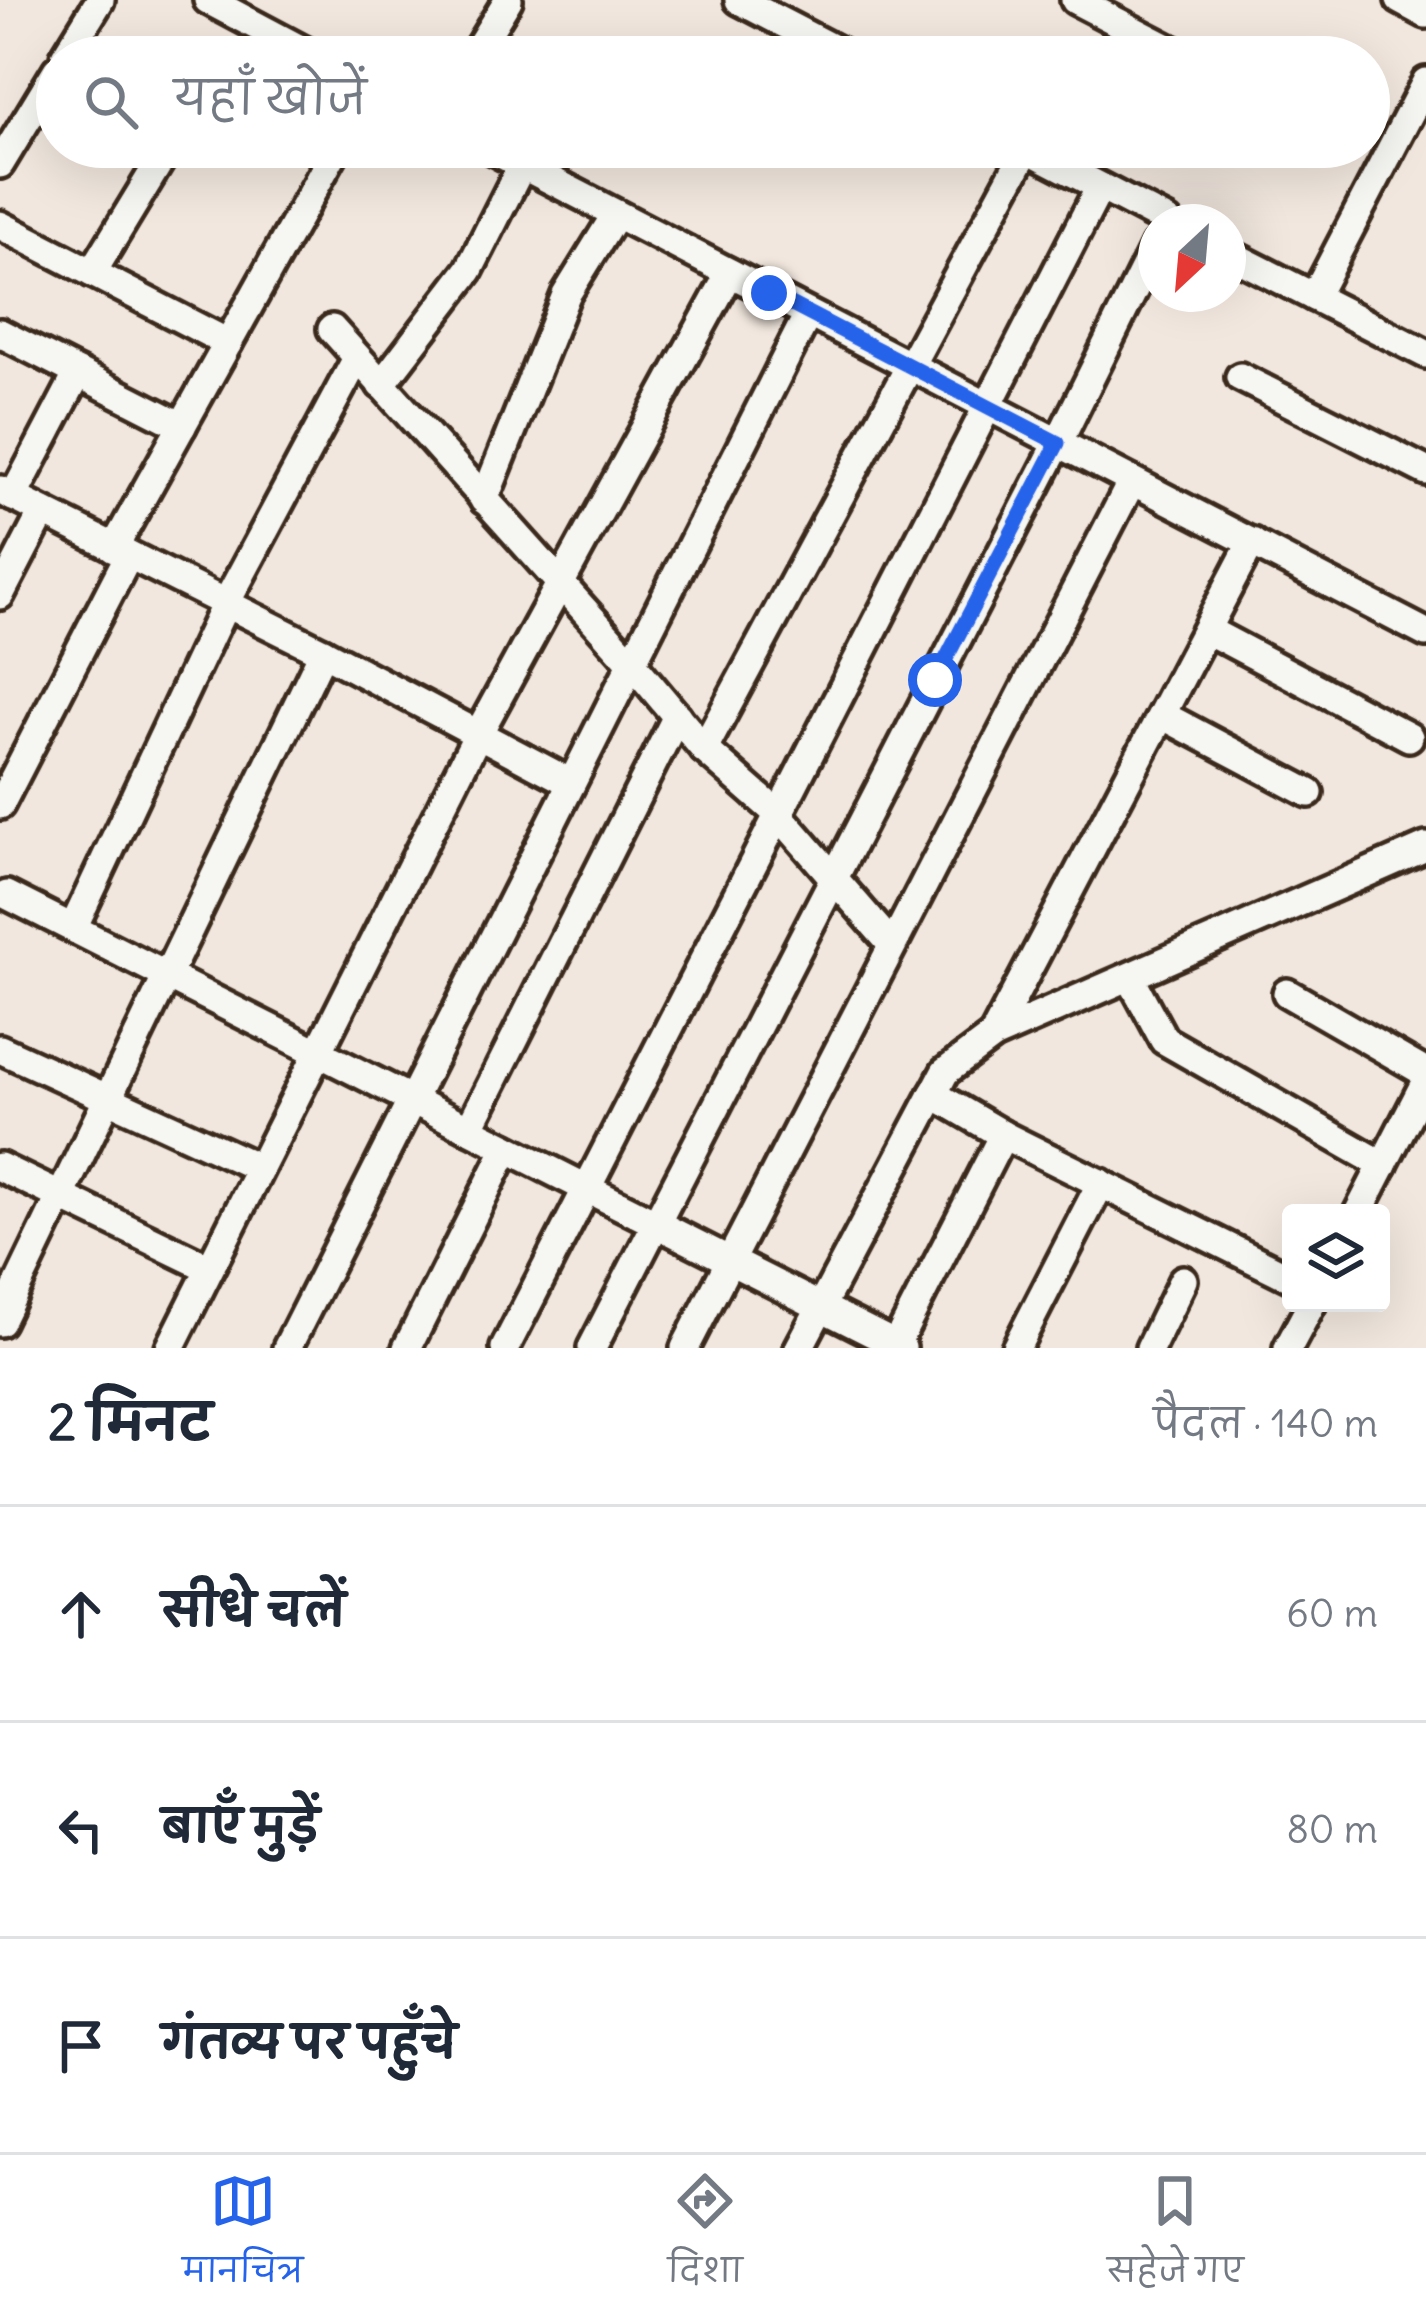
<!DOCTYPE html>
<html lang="hi">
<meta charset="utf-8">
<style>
:root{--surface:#fff;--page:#f6f6f7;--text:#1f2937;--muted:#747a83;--line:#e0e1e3;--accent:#2563eb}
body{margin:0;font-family:Delius,"Playpen Sans Deva",sans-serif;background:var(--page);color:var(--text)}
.controls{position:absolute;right:36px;bottom:36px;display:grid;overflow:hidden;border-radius:12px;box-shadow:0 12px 48px #0002}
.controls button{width:108px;height:108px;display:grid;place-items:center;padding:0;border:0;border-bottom:3px solid var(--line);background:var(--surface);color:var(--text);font:60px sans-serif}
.compass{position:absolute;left:1138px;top:204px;width:108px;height:108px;border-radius:50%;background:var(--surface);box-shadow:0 12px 48px #0002;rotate:206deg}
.stop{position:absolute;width:36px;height:36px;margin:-27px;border:9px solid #2563eb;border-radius:50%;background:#fff}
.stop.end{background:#2563eb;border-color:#fff;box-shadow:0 3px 12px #0008}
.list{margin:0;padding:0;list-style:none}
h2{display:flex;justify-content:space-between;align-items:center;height:156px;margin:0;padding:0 48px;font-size:51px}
h2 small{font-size:39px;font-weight:400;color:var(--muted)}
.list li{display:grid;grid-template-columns:78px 1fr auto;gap:36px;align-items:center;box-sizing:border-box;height:216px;padding:0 48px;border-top:3px solid var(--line)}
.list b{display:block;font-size:45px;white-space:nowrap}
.list em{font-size:39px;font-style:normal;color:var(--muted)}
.icon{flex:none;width:66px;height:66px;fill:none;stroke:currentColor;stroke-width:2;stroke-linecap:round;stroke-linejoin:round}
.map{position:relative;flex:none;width:1426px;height:1348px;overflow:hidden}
.search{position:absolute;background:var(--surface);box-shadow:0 12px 48px #0002;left:36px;right:36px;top:36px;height:132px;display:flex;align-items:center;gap:30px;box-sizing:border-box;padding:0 42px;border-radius:66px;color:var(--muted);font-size:45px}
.sheet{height:804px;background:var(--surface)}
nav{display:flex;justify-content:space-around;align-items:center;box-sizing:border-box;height:168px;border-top:3px solid var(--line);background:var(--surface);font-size:33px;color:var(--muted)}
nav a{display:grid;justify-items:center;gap:6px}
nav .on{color:var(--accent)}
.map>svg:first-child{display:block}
</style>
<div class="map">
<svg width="1426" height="1348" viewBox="0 0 1426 1348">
<rect width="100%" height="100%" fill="#f1e7de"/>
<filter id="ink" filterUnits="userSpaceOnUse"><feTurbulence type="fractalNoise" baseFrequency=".00833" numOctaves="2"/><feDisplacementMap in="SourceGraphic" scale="24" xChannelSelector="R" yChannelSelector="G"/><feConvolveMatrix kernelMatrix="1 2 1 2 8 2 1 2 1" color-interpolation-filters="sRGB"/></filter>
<g filter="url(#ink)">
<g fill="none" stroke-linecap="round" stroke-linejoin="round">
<defs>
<g id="minor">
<path d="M208 0 315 57"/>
<path d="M739 0 849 57"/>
<path d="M1075 0 1185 57"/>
<path d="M1400 0 1426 14"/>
<path d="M65 57 100 0"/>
<path d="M473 57 508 0"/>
<path d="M487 147 1426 633"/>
<path d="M1024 147 1168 222"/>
<path d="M0 164 57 70"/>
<path d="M0 225 228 343"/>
<path d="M1228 253 1426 354"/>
<path d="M92 273 163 156"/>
<path d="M1314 297 1426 82"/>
<path d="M332 329 632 663 704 749 778 814 892 945"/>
<path d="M0 333 182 426"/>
<path d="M1240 377 1426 471"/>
<path d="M381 385 469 270 522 165"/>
<path d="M0 490 323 652 571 783"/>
<path d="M13 497 78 373"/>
<path d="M484 500 566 295 616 214"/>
<path d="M114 548 337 147"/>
<path d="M0 595 43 512"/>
<path d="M1207 630 1409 737"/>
<path d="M1162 715 1309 793"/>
<path d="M704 749 1027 148"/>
<path d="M0 805 129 555"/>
<path d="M7 895 902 1348"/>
<path d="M73 928 226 603 357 358"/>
<path d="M1131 979 1164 1040 1383 1165"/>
<path d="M1287 993 1426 1073"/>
<path d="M993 1036 1252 542"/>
<path d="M0 1049 259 1168"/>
<path d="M933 1094 1003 1135 1291 1278"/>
<path d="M469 1129 677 716"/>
<path d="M0 1167 209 1268"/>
<path d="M1358 1213 1426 1081"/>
<path d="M0 1322 323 652"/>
<path d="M170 1348 478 734 730 273"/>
<path d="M287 1348 808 314"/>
<path d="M407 1348 507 1148"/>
<path d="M505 1348 1100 187"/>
<path d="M592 1348 1058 443 1156 245"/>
<path d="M685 1348 1132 481"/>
<path d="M799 1348 945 1072 993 1036 1426 847"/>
<path d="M894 1348 1003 1135"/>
<path d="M1016 1348 1101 1183"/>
<path d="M1150 1348 1183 1280"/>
<path d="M1288 1348 1312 1303"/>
</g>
</defs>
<use href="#minor" stroke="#3b2a1e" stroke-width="36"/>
<use href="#minor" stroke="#f6f6f2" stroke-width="27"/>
</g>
</g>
<g fill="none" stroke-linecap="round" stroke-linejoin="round" filter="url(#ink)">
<path stroke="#2563eb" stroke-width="15" d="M769 293 1058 443 935 680"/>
</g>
</svg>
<div class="controls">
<button><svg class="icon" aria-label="layers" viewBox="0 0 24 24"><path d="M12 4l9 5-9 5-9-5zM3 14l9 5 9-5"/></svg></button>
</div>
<svg class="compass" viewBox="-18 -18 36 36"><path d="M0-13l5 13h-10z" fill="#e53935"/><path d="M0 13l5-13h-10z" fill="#747a83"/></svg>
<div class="stop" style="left:935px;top:680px"></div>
<div class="stop end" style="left:769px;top:293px"></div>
<div class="search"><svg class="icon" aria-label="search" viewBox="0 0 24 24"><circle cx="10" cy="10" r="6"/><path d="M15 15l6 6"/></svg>यहाँ खोजें</div>
</div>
<section class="sheet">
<h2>2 मिनट<small>पैदल · 140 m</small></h2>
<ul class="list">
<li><svg class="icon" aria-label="ahead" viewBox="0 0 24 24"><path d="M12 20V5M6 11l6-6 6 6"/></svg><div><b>सीधे चलें</b></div><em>60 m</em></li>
<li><svg class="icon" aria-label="left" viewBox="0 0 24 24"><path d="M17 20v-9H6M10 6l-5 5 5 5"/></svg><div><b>बाएँ मुड़ें</b></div><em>80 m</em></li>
<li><svg class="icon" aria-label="arrive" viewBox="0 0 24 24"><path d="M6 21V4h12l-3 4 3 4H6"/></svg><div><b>गंतव्य पर पहुँचे</b></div></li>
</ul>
</section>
<nav>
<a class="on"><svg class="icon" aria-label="map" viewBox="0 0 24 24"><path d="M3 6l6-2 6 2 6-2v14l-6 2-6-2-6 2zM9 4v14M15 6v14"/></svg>मानचित्र</a>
<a><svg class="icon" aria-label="directions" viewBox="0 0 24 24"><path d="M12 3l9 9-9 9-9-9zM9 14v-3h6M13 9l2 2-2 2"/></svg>दिशा</a>
<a><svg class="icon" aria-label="saved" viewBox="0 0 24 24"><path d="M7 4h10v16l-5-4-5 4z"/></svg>सहेजे गए</a>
</nav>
